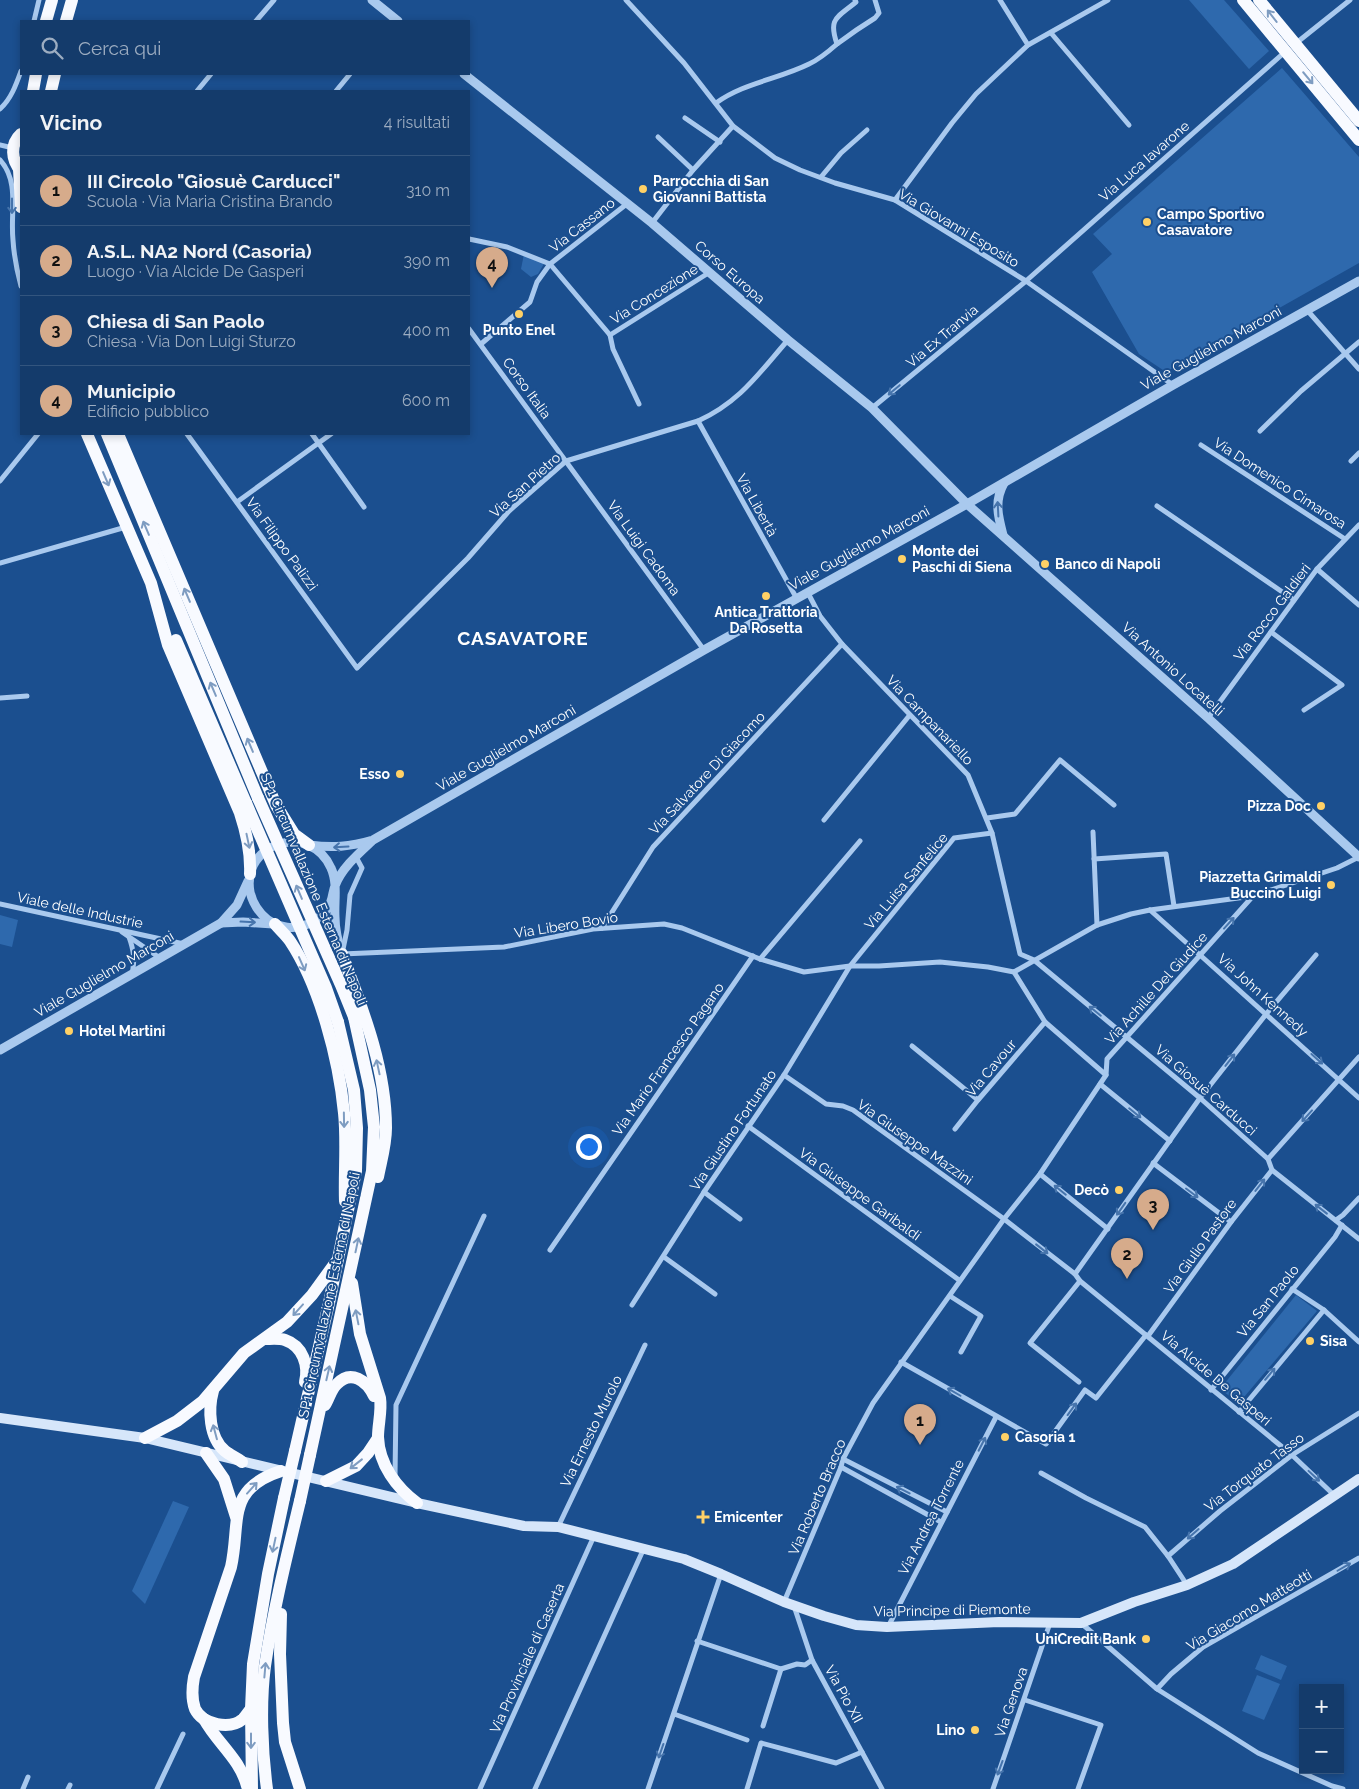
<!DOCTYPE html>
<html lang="it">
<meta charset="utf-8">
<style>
:root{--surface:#143b6b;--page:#214673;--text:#f1f3f6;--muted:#9dadc1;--line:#33557e;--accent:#d6ab8b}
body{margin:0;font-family:Raleway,sans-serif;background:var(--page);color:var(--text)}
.controls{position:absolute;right:15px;bottom:15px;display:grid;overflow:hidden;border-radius:0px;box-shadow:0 2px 8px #0003}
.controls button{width:45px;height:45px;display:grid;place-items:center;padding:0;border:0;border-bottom:1px solid var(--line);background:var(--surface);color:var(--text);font:25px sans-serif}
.you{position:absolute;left:588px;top:1146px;width:18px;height:18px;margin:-12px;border:4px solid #fff;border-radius:50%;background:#1a73e8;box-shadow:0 0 0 8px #1a73e833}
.badge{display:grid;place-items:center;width:32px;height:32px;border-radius:50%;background:var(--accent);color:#111;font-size:16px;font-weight:700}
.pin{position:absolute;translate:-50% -41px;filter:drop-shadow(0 1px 2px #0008)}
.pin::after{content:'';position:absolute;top:26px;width:18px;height:15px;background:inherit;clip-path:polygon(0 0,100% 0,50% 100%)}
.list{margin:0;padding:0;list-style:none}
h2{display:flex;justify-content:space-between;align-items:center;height:65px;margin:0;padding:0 20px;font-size:21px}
h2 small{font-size:16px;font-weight:400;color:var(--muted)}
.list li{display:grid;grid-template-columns:32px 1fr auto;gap:15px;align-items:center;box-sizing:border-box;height:70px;padding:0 20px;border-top:1px solid var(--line)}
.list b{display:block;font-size:19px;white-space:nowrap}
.list p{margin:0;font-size:16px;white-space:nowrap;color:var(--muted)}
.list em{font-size:16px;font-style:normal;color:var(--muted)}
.icon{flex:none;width:28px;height:28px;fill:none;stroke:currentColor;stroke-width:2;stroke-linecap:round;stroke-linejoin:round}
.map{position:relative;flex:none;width:1359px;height:1789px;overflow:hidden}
.search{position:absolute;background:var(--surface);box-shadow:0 2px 8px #0003;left:20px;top:20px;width:450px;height:55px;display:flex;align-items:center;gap:12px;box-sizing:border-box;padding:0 18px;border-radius:0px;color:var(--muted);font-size:19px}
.panel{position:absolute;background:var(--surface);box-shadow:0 2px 8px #0003;left:20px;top:90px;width:450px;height:345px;border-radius:0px}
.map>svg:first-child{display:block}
</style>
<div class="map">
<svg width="1359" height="1789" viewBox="0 0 1359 1789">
<rect width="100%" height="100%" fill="#1b4f8f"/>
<g fill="#2e69ad">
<path d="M1189 0H1224L1269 51 1249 69Z"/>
<path d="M1282 68 1359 157V263L1166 372 1139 354 1092 272 1112 254 1093 234Z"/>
<path d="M524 254 545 262 538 274 531 277 521 269Z"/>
<path d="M0 915 18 920 12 947 0 944Z"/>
<path d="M1296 1295 1317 1311 1239 1403 1220 1389Z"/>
<path d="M173 1501 189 1507 145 1604 132 1591Z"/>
<path d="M1261 1655 1287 1666 1281 1680 1255 1669Z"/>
<path d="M1257 1675 1280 1684 1264 1720 1242 1711Z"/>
</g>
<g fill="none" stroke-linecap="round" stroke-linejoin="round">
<g stroke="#a9c9ee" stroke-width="5">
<path d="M626 0 684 63 733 126 775 158 800 170 835 183 895 200 1026 281 1173 385"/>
<path d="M1000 0 1028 45"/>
<path d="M34 21 39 0"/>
<path d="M256 21 274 0"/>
<path d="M1051 33 1129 125"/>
<path d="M837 44C828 18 837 18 856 2L855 0"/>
<path d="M1295 44 1350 0"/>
<path d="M197 91 211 74"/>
<path d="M336 91 350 74"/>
<path d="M716 103C743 83 779 79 809 64 820 59 828 52 837 44 849 35 862 26 875 18L879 13 875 0"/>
<path d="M0 109C11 99 16 85 21 71"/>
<path d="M685 118 720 142"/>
<path d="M658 137 693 170"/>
<path d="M0 145 13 148"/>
<path d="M0 160C20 182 10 213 13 240 14 256 17 271 21 286"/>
<path d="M821 177 841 153 867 130"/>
<path d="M895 200 952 123 976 94 1028 45 1108 0"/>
<path d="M652 223 693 170 733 126"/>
<path d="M469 239 507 247 550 264 610 335 613 349 639 404"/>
<path d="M1307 310 1359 369"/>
<path d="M469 329 704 650"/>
<path d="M610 335 710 272"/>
<path d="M481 344 530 302 537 282 550 264 628 203"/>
<path d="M872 408 1026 281 1286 51"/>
<path d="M698 421 797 599"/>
<path d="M1260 431 1301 391 1359 342"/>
<path d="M187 434 357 668 468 558 509 511 566 461 698 421C740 402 759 373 788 340"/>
<path d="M312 434 364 507"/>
<path d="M1201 445 1345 539"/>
<path d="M1351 461 1359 453"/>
<path d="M0 481 38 434"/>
<path d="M237 502 331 434"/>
<path d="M1157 506 1294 600"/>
<path d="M0 563 126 527"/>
<path d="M1317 569 1359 605"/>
<path d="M808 593 820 616 842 644 968 775 992 833 1020 954 1034 960 1200 1098 1268 1159 1272 1170 1359 1239"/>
<path d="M1271 632 1342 685 1304 710"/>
<path d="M0 698 27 696"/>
<path d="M1208 718 1317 569 1359 525"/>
<path d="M987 818 1015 814 1060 760 1114 805"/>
<path d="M824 820 909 716"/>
<path d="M1093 832 1097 925"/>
<path d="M356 857 362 868 350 895 347 930 342 954 504 947 593 929 664 924 682 928 760 959 804 972 850 966H879L940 962 988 967 1014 972 1097 925 1131 914 1150 910 1253 896 1337 868 1359 857"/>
<path d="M1094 859 1166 854 1174 906"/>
<path d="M0 904 184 944"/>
<path d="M1150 910 1359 1098"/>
<path d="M602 928 653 847 842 644"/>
<path d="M122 932 160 958"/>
<path d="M129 937C134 951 135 960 132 974"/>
<path d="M760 959 860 841"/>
<path d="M1014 972 1045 1022 1106 1075"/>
<path d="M912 1046 978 1100"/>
<path d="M784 1075 826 1104 843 1106 853 1110 1004 1219 1075 1274 1080 1281 1292 1455 1335 1496"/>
<path d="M1100 1084 1170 1141"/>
<path d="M748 1126 959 1280"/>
<path d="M955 1129 978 1100 1045 1022"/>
<path d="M1268 1159 1359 1057"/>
<path d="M1153 1163 1231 1222"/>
<path d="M1040 1174 1108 1229"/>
<path d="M704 1192 740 1219"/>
<path d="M1336 1220 1343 1215 1359 1198"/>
<path d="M550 1250 753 956"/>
<path d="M664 1257 715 1294"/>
<path d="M1075 1274 1200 1098 1267 1013 1316 955"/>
<path d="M1292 1289 1324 1310 1359 1342"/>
<path d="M950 1296 981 1316 961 1352"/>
<path d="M632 1305 704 1192 784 1075 850 966 954 838 992 833"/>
<path d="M1148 1336 1231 1222 1272 1170"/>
<path d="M901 1362 1046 1444 1085 1390 1096 1398 1146 1335"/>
<path d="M1079 1382 1030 1343 1080 1281"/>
<path d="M1211 1390 1335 1237 1342 1225"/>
<path d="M1239 1412 1324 1310"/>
<path d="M843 1459 947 1512"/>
<path d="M841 1467 941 1522"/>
<path d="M1041 1473 1086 1498 1145 1527 1168 1556 1187 1585"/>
<path d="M395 1476 396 1405 484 1216"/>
<path d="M558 1527 645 1345"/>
<path d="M1168 1556 1220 1511 1292 1455 1359 1413"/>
<path d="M784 1602 841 1467 843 1459 873 1403 1004 1219 1040 1174 1106 1075 1107 1059 1253 896"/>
<path d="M794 1606 812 1660 882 1789"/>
<path d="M1081 1623 1157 1689 1258 1753 1332 1786 1343 1789"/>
<path d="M888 1627 996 1417"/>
<path d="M697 1641 781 1669 797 1664 805 1665 812 1660"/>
<path d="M1157 1689 1171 1674 1203 1647 1359 1558"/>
<path d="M1025 1700 1101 1725 1078 1789"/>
<path d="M674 1714 747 1740"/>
<path d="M763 1726 781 1669"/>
<path d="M23 1789 28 1777"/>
<path d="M68 1789 70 1785"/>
<path d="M157 1789 183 1734"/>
<path d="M480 1789 594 1536"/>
<path d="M535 1789 644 1548"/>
<path d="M648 1789 721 1574"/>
<path d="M747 1789 761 1743 836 1763 862 1752"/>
<path d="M993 1789 1050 1623"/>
</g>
<g stroke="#a9c9ee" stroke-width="9">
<path d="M372 0 398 21"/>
<path d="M464 74 652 223 788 340 872 408 967 504 1208 718 1359 857"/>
<path d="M1003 535C998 516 994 501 1004 483"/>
<path d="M309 845C333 848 349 847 373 840L704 650 967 504 1173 385 1359 281"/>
<path d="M221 923 243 922 273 924"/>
<path d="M342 954C338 942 335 930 335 917 334 902 338 883 331 868 311 822 241 842 250 892 253 904 259 913 268 920 279 928 295 930 308 924 318 920 328 911 331 901 333 896 333 890 335 886 341 869 358 854 371 842"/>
<path d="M0 1050 221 923 237 905 248 881"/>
</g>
<path stroke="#d6e6fa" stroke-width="10" d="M0 1418 145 1438 417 1503 524 1526 558 1527 684 1559 721 1574 784 1602 824 1616 856 1625 887 1627 999 1622 1081 1623 1134 1602 1187 1585 1233 1564 1359 1479"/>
<g stroke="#f8faff" stroke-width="12">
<path d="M46 21 52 0"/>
<path d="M66 21 72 0"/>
<path d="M33 91 36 74"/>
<path d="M51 91 55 74"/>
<path d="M21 134C10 144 11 160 21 171"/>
<path d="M19 169 21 207"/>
<path d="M87 434 151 583 168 645 240 813C247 834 251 852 250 874"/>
<path d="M107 434 258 798"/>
<path d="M118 434 276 805 294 834 309 845"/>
<path d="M176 640 246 803"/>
<path d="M275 924C280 930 286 935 290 941 320 986 339 1060 344 1113 347 1141 344 1172 345 1201"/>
<path d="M342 954C363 1010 386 1068 386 1128 386 1145 381 1161 378 1177"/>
<path d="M352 1283 360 1334 380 1398C382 1411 378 1424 378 1437 379 1465 397 1488 417 1503"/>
<path d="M265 1339C271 1339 279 1338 285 1340 303 1346 309 1366 305 1382"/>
<path d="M213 1391C208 1409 209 1438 225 1451 230 1455 237 1458 242 1462"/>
<path d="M325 1405C329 1399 331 1389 337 1384 351 1369 367 1381 374 1396"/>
<path d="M145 1438 177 1421 203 1401 244 1353 287 1322 312 1295 336 1262"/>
<path d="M295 1451 329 1303 356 1171 357 1128 354 1090 338 1022"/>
<path d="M206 1453 224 1479 236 1517"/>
<path d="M310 1455 372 1171 374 1127 370 1090 354 1017"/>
<path d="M326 1481 356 1466 368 1453 378 1438"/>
<path d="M281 1614 280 1654 283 1723 285 1742 300 1789"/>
<path d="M251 1709C248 1712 246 1716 243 1719 230 1730 203 1725 195 1709 191 1698 192 1688 194 1677L231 1567C241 1523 225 1489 281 1471"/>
<path d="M204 1719C217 1743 240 1759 247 1786"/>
<path d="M252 1789 251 1709 253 1664 268 1574 284 1498"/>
<path d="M267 1789C262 1752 260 1703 265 1666 273 1611 287 1555 300 1501"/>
</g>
<g stroke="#f8faff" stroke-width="12">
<path d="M1243 0 1359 140"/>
<path d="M1259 0 1359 121"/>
<path d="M258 798 341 985 354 1017"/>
<path d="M246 803 326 988 338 1022"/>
<path d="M284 1498 295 1451"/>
<path d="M300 1501 310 1455"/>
</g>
</g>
<defs><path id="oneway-shaft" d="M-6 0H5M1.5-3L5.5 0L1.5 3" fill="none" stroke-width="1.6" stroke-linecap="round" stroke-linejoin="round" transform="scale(1.25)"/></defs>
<g stroke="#7e9cc1">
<use href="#oneway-shaft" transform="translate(1272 16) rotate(-128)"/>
<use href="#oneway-shaft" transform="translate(1308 78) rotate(50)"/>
<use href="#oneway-shaft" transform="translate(106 479) rotate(67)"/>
<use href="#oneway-shaft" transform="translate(146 528) rotate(-113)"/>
<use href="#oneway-shaft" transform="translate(187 595) rotate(-113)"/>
<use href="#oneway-shaft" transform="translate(213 689) rotate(-113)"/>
<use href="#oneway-shaft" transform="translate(250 745) rotate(-113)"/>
<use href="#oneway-shaft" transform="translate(248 841) rotate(78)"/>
<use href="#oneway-shaft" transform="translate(299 892) rotate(-113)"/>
<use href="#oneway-shaft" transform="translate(302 964) rotate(66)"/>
<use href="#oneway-shaft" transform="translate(378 1067) rotate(-102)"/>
<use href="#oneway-shaft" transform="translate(344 1120) rotate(89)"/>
<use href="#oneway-shaft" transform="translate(357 1245) rotate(-78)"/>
<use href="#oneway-shaft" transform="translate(298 1310) rotate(132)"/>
<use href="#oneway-shaft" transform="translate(357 1317) rotate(-101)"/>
<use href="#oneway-shaft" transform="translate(328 1373) rotate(-77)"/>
<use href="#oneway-shaft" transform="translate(215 1432) rotate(-105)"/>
<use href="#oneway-shaft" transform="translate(356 1464) rotate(142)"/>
<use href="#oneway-shaft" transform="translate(252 1488) rotate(-48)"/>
<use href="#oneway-shaft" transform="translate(274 1545) rotate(102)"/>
<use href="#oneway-shaft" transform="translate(265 1670) rotate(-85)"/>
<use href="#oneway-shaft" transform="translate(251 1741) rotate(90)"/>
</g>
<g stroke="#4674ac">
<use href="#oneway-shaft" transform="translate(12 206) rotate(90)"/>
<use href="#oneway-shaft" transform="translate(894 390) rotate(140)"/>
<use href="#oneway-shaft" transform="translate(998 509) rotate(-93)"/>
<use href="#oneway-shaft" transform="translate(341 847) rotate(177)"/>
<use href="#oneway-shaft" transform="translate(248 922) rotate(3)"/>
<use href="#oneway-shaft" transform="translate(1229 923) rotate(-48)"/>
<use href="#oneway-shaft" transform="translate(1095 1011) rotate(-141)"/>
<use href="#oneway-shaft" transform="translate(1317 1059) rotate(42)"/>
<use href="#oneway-shaft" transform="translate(1230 1060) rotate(-52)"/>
<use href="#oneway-shaft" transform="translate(1135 1113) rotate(39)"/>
<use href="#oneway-shaft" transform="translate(1307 1116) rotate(132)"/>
<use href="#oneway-shaft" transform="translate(1260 1185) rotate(-52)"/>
<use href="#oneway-shaft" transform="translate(1060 1190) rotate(-141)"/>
<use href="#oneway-shaft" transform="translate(1192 1193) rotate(37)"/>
<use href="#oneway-shaft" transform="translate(1121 1209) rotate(125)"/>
<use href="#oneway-shaft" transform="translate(1321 1209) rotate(-142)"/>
<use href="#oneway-shaft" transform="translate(1042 1249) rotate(38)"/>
<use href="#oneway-shaft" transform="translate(1270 1374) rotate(-50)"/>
<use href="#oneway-shaft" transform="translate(954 1392) rotate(-150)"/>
<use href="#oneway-shaft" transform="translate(1072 1409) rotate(-54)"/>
<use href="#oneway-shaft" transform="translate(982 1444) rotate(-63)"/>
<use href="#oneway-shaft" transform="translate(1314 1476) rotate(43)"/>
<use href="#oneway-shaft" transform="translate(903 1490) rotate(-153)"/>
<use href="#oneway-shaft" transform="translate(1193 1534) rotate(139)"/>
<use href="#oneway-shaft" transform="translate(1344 1567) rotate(-30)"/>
<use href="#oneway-shaft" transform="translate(661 1751) rotate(109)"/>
<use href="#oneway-shaft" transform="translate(1000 1768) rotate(110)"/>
</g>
<g fill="#ffd166" stroke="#1b4f8f" stroke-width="2">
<circle cx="643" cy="189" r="5"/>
<circle cx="1147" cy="222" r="5"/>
<circle cx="519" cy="314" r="5"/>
<circle cx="902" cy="559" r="5"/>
<circle cx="1045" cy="564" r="5"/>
<circle cx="766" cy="596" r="5"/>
<circle cx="400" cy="774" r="5"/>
<circle cx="1321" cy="806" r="5"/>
<circle cx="1331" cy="885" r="5"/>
<circle cx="69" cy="1031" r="5"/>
<circle cx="1119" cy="1190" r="5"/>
<circle cx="1310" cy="1341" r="5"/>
<circle cx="1005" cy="1437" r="5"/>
<path d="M700.5 1509.5h5v5h5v5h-5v5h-5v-5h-5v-5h5z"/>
<circle cx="1146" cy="1639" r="5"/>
<circle cx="975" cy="1730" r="5"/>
</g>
<g text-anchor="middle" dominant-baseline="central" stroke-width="4" stroke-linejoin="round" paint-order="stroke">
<g font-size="14" fill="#fff" stroke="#1b4f8f">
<text transform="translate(1144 161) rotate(-41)">Via Luca Iavarone</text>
<text transform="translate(582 225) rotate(-38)">Via Cassano</text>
<text transform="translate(959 228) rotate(31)">Via Giovanni Esposito</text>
<text transform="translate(730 272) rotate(41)">Corso Europa</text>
<text transform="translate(654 294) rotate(-32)">Via Concezione</text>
<text transform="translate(942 336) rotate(-40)">Via Ex Tranvia</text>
<text transform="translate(1211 348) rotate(-29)">Viale Guglielmo Marconi</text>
<text transform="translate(527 388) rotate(54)">Corso Italia</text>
<text transform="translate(1280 483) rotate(33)">Via Domenico Cimarosa</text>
<text transform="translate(525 485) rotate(-42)">Via San Pietro</text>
<text transform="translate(757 505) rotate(61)">Via Libertà</text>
<text transform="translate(282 544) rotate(54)">Via Filippo Palizzi</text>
<text transform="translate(644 548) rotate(54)">Via Luigi Cadoma</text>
<text transform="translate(859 548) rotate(-29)">Viale Guglielmo Marconi</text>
<text transform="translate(1272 612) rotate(-53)">Via Rocco Galdieri</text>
<text transform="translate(1173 669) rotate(42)">Via Antonio Locatelli</text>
<text transform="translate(930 720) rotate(46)">Via Campanariello</text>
<text transform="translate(506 748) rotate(-30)">Viale Guglielmo Marconi</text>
<text transform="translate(707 773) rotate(-47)">Via Salvatore Di Giacomo</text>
<text transform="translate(906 881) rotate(-50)">Via Luisa Sanfelice</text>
<text transform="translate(314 889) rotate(67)">SP1 Circumvallazione Esterna di Napoli</text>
<text transform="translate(80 910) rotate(12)">Viale delle Industrie</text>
<text transform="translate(566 925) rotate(-9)">Via Libero Bovio</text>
<text transform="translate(104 974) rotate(-30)">Viale Guglielmo Marconi</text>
<text transform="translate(1156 988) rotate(-48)">Via Achille Del Giudice</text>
<text transform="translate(1263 995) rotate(42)">Via John Kennedy</text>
<text transform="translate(668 1059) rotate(-55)">Via Mario Francesco Pagano</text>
<text transform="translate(991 1068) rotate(-50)">Via Cavour</text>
<text transform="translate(1206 1090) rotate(41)">Via Giosuè Carducci</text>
<text transform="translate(733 1130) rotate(-56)">Via Giustino Fortunato</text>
<text transform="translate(915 1142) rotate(35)">Via Giuseppe Mazzini</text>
<text transform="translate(860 1194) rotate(36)">Via Giuseppe Garibaldi</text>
<text transform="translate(1200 1246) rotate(-54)">Via Giulio Pastore</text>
<text transform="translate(329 1295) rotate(-78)">SP1 Circumvallazione Esterna di Napoli</text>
<text transform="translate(1268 1301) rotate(-51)">Via San Paolo</text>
<text transform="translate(1216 1378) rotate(40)">Via Alcide De Gasperi</text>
<text transform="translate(591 1431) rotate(-64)">Via Ernesto Murolo</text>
<text transform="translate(1254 1472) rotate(-37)">Via Torquato Tasso</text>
<text transform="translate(817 1497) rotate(-67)">Via Roberto Bracco</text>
<text transform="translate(931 1517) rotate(-63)">Via Andrea Torrente</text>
<text transform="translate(952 1610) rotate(-1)">Via Principe di Piemonte</text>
<text transform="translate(1249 1610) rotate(-31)">Via Giacomo Matteotti</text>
<text transform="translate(527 1658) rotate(-66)">Via Provinciale di Caserta</text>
<text transform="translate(844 1694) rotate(61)">Via Pio XII</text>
<text transform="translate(1011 1702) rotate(-71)">Via Genova</text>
</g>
<g font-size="14" font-weight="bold" fill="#fff" stroke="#1b4f8f" text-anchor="start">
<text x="653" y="181">Parrocchia di San<tspan x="653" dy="16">Giovanni Battista</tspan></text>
<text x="1157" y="214">Campo Sportivo<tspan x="1157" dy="16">Casavatore</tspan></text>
<text x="519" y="330" text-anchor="middle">Punto Enel</text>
<text x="912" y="551">Monte dei<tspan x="912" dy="16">Paschi di Siena</tspan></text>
<text x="1055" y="564">Banco di Napoli</text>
<text x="766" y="612" text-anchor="middle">Antica Trattoria<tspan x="766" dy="16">Da Rosetta</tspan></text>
<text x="390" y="774" text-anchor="end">Esso</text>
<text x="1311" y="806" text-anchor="end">Pizza Doc</text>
<text x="1321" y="877" text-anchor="end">Piazzetta Grimaldi<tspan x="1321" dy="16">Buccino Luigi</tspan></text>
<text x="79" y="1031">Hotel Martini</text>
<text x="1109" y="1190" text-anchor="end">Decò</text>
<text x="1320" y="1341">Sisa</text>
<text x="1015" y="1437">Casoria 1</text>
<text x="714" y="1517">Emicenter</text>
<text x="1136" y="1639" text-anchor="end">UniCredit Bank</text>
<text x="965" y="1730" text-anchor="end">Lino</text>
</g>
<g font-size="19" font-weight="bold" letter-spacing="1" fill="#fff" stroke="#1b4f8f">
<text x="523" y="638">CASAVATORE</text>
</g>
</g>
</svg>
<div class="controls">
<button>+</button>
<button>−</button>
</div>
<div class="you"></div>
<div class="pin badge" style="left:920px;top:1445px">1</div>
<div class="pin badge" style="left:1127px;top:1279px">2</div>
<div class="pin badge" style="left:1153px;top:1230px">3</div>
<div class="pin badge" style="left:492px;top:288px">4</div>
<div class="search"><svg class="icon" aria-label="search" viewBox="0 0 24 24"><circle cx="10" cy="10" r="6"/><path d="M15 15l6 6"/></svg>Cerca qui</div>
<section class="panel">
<h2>Vicino<small>4 risultati</small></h2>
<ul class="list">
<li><span class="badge">1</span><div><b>III Circolo &quot;Giosuè Carducci&quot;</b><p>Scuola · Via Maria Cristina Brando</p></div><em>310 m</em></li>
<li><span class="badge">2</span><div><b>A.S.L. NA2 Nord (Casoria)</b><p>Luogo · Via Alcide De Gasperi</p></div><em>390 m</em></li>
<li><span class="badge">3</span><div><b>Chiesa di San Paolo</b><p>Chiesa · Via Don Luigi Sturzo</p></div><em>400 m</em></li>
<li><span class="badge">4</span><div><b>Municipio</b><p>Edificio pubblico</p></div><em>600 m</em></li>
</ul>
</section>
</div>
